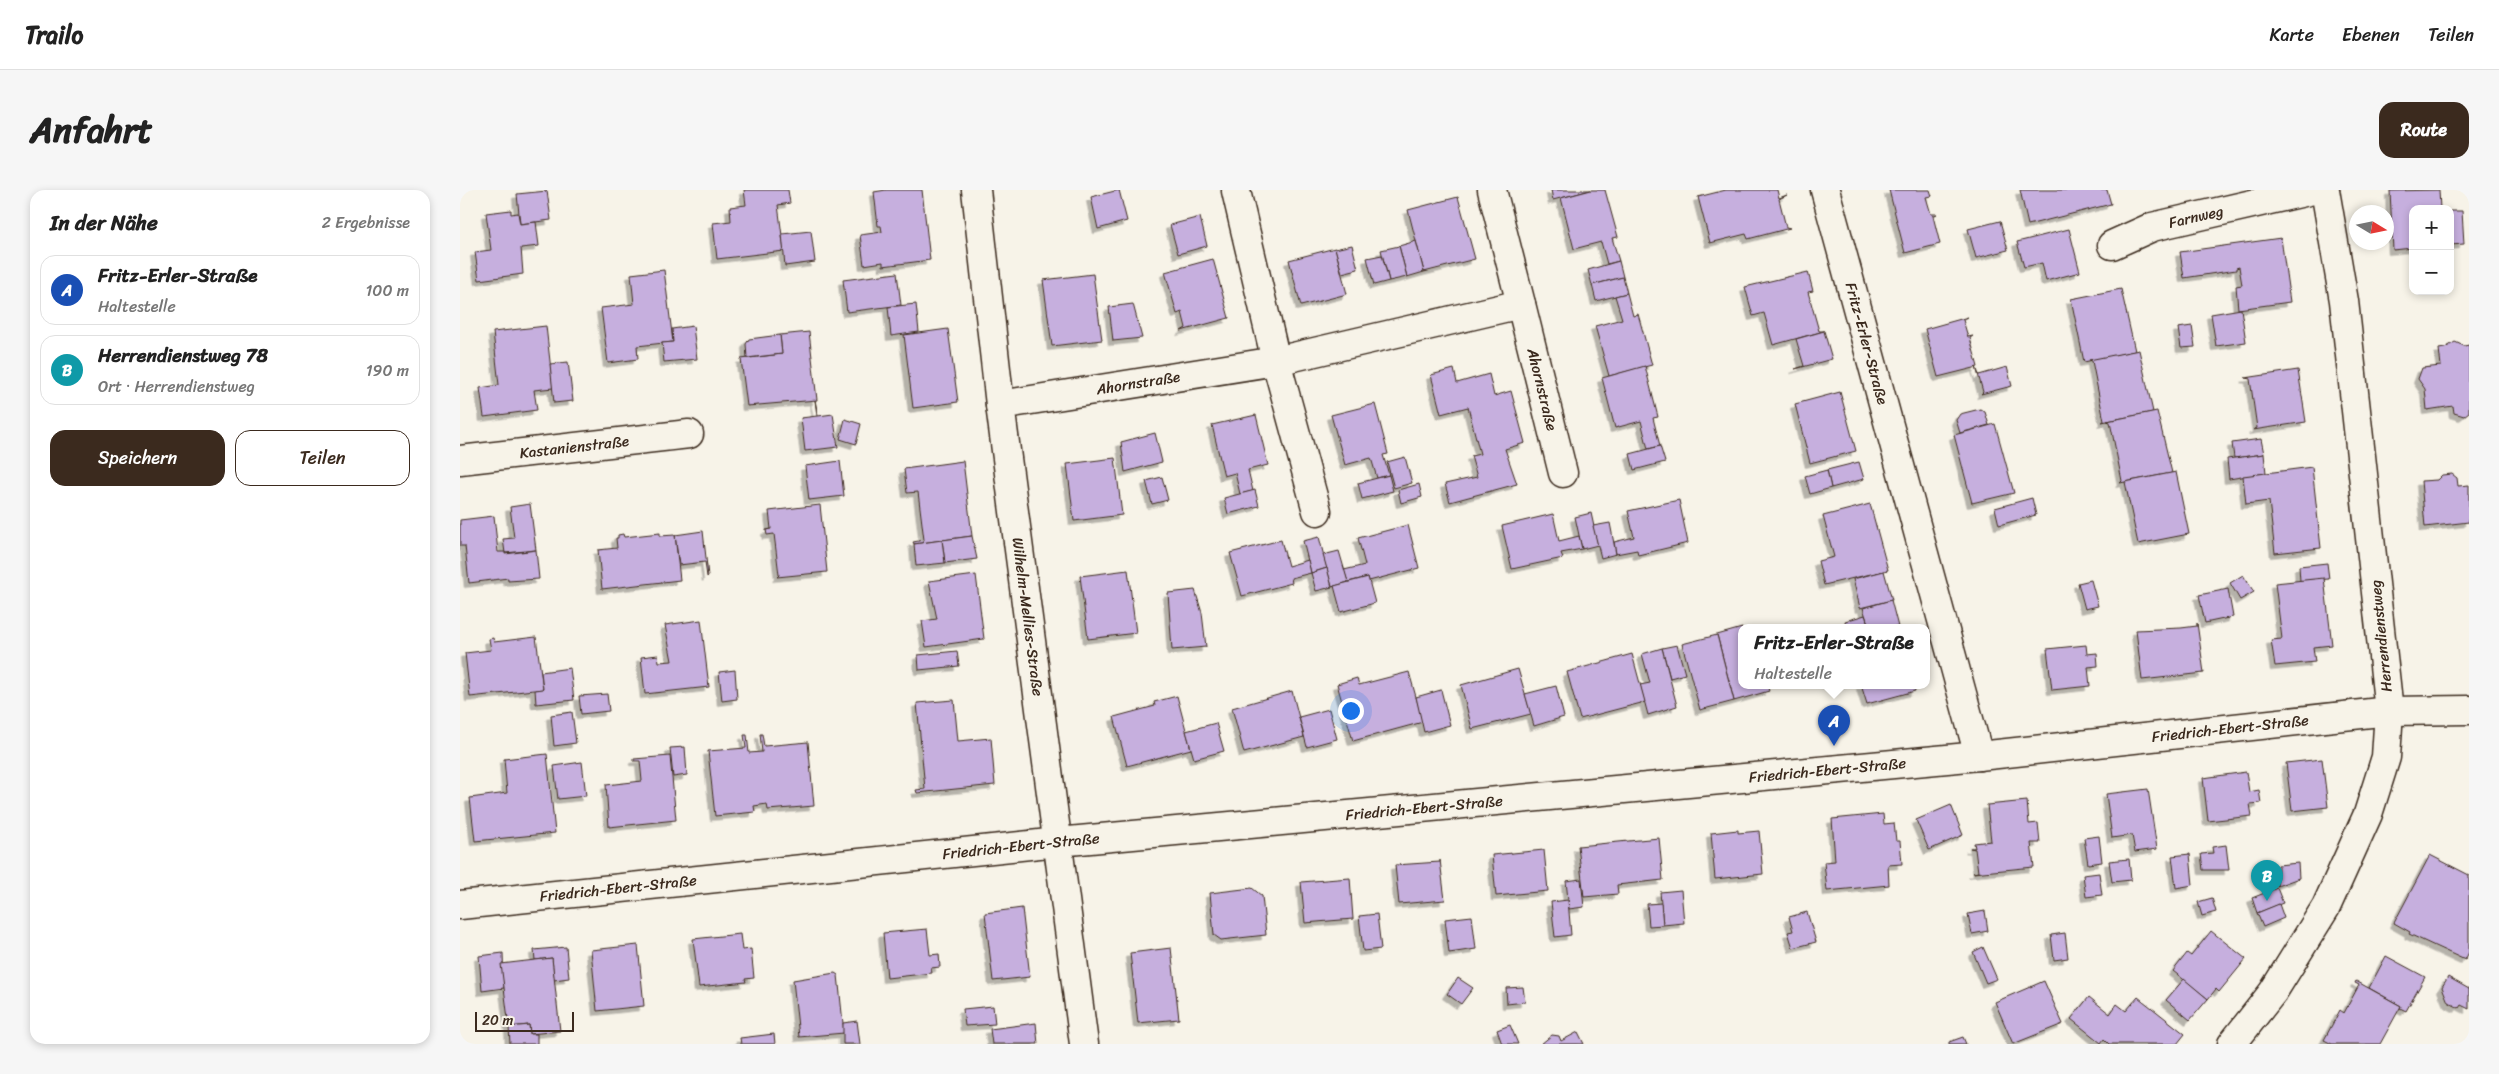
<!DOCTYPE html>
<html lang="de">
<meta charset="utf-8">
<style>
:root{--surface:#fff;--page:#f6f6f6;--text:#222;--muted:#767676;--line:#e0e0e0;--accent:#3b2a1e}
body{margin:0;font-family:Sriracha,sans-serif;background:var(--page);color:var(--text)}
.controls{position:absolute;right:15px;top:15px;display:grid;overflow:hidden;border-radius:10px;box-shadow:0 2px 8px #0003}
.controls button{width:45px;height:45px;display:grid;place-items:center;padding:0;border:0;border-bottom:1px solid var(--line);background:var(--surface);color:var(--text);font:25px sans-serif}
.compass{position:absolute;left:1889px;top:15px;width:45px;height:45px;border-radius:50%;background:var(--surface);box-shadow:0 2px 8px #0003;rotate:100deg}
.scale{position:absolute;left:15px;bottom:12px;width:99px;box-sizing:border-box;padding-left:5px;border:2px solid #3b2a1e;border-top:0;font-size:14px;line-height:18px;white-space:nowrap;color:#3b2a1e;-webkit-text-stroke:4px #f7f3e8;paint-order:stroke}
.you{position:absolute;left:890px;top:520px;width:18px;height:18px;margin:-12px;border:4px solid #fff;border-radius:50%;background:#1a73e8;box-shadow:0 0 0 8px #1a73e833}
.badge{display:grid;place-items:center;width:32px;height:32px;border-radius:50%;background:var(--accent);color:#fff;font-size:16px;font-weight:700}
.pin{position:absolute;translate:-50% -41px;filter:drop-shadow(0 1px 2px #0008)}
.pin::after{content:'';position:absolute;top:26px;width:18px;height:15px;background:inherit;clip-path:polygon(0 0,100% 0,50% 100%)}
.popup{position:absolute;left:1278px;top:434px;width:192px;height:65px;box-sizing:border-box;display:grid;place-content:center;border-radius:10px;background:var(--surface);filter:drop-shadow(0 1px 4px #0005);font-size:16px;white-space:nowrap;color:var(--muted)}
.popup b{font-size:19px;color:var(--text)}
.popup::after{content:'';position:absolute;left:50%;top:100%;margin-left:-10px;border:10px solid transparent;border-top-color:var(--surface)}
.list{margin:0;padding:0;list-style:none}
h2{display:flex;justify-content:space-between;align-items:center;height:65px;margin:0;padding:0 20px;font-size:21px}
h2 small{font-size:16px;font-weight:400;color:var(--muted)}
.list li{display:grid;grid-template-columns:32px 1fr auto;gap:15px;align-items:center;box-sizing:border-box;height:70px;margin:0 10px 10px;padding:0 10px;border:1px solid var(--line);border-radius:15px}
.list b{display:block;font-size:19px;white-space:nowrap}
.list p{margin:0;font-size:16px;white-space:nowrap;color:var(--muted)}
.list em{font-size:16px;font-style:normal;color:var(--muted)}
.actions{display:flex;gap:10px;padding:15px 20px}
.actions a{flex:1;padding:11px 0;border:1px solid var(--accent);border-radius:15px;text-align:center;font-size:18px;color:var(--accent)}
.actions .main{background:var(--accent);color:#fff}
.map{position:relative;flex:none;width:2009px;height:854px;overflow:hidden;border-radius:15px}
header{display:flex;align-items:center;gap:30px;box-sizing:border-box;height:70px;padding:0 25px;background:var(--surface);border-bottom:1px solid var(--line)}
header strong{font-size:24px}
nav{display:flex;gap:28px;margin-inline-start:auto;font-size:18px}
.intro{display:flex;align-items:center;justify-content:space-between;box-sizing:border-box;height:120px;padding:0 30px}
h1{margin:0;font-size:35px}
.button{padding:12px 22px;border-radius:15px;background:var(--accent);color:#fff;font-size:18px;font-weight:700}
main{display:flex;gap:30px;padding:0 30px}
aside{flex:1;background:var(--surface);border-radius:15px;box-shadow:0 2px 8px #0003}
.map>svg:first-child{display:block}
</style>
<header>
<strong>Trailo</strong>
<nav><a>Karte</a><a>Ebenen</a><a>Teilen</a></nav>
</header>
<div class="intro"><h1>Anfahrt</h1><a class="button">Route</a></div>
<main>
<aside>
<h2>In der Nähe<small>2 Ergebnisse</small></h2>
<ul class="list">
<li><span class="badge" style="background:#1a4fb4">A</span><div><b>Fritz-Erler-Straße</b><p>Haltestelle</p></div><em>100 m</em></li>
<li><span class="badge" style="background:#0f9aa8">B</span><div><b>Herrendienstweg 78</b><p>Ort · Herrendienstweg</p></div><em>190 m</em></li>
</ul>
<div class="actions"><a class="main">Speichern</a><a>Teilen</a></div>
</aside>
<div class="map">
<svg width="2009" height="854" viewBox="0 0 2009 854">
<defs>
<filter id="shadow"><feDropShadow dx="-4.5" dy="4.5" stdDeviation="0" flood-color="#0004"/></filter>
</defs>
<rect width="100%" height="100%" fill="#f7f3e8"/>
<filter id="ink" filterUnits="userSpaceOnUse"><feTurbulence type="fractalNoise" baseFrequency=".02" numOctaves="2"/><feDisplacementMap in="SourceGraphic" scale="10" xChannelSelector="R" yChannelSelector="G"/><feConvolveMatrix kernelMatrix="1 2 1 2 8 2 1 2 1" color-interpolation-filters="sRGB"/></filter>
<g filter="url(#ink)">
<g fill="#c6afde" stroke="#3b2a1e" filter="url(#shadow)">
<path d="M284 0H328L330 13 318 15 324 61 257 69 253 33 271 31 270 17 286 15Z"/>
<path d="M426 0H462L470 70 423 76V72L404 75 400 45 422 42 421 36H418L414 2Z"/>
<path d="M659 0 667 31 638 39 631 7Z"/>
<path d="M1091 0H1131L1093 10Z"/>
<path d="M1131 0H1145L1158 47 1152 48 1159 71 1147 74 1141 52 1114 59 1101 8Z"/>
<path d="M1266 0H1317L1319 8 1327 5 1319 9 1326 37 1330 38 1288 49 1286 44 1250 53 1238 7Z"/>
<path d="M1429 0H1470L1472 6 1466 7 1471 24H1477L1473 26 1480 54 1445 63Z"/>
<path d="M1560 0H1647L1651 14 1568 35Z"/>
<path d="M1979 0 1980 19H1953V58L1933 60 1930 1Z"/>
<path d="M87 1 91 30 60 34 57 4Z"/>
<path d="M998 7 1015 69 964 82 948 20Z"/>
<path d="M51 20V24L58 23 60 34 76 32 79 56 61 58 63 84 19 90 15 62 31 60 26 23Z"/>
<path d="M1990 21H2002L2004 54 1990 55Z"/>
<path d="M740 27 747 56 718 64 710 35Z"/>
<path d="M1540 31 1548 60 1516 68 1508 39Z"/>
<path d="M1609 39 1620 82 1586 91 1582 73 1564 77 1557 52Z"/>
<path d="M351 41 355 72 325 76 322 44Z"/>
<path d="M1821 48 1830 112 1778 119 1776 96 1782 95 1779 77 1776 78V80L1724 88 1720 62Z"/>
<path d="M956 51 964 82 947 87 939 56Z"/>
<path d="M892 55 898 79 882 83 875 59Z"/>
<path d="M939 56 947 87 929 91 921 60Z"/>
<path d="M875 58 887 104 841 116 829 70Z"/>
<path d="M922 65 929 91 914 95 907 68Z"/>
<path d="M753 69 769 128 721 141 726 138 722 122 717 124 705 82Z"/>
<path d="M1159 71 1163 87 1132 95 1128 80Z"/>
<path d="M204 80 213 152 177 156 178 169 148 173 141 118 174 114 171 84Z"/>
<path d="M1348 82 1353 101 1348 102 1359 141H1364L1313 155 1304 123 1293 126 1285 97Z"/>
<path d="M437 83 441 115 387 122 383 90Z"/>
<path d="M633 84 642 150 592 156 583 90Z"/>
<path d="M1163 87 1167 103 1136 111 1132 95Z"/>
<path d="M1661 99 1675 161 1624 172 1611 109Z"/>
<path d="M1167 103 1173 126 1178 124 1192 175 1149 186 1135 136 1162 129 1155 106Z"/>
<path d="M456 114 459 142 431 146 428 117Z"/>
<path d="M673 114 682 148 653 151 649 117Z"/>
<path d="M1781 119 1786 152 1756 156 1751 124Z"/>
<path d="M1508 127 1503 130 1508 147 1513 146 1510 148 1518 177 1478 187 1465 139Z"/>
<path d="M86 136 93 198 74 200 77 220 24 227 20 198 39 195 33 142Z"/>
<path d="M233 136 237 169 204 172 202 153 213 152 212 139Z"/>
<path d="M1732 136 1735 157 1721 158 1718 138Z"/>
<path d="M488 139 498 212 453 218 444 145Z"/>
<path d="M1364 141 1372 169 1335 179 1344 176 1336 149Z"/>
<path d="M349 142 357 210 287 216 281 169 322 164 320 145Z"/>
<path d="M320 145 322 164 287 168 286 154 289 149Z"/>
<path d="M1995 152 2004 156 2009 155V222L2004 226 1994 223 1993 216 1967 220 1965 199 1958 189 1962 178 1981 176 1979 159 1985 158Z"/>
<path d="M1679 160 1693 222 1642 232 1644 231 1632 171 1629 170Z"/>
<path d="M108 172 113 211 94 213 90 174Z"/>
<path d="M1185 176 1198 227 1193 228 1200 256 1188 259 1181 231 1155 238 1142 188Z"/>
<path d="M1516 177 1519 185 1547 177 1552 196 1521 204 1523 202Z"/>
<path d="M994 179 997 193 1029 184 1034 206 1051 201 1065 253 1045 259 1057 294 990 312 985 294 1017 287 1011 266 1020 264 1008 217 981 224 971 185Z"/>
<path d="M1838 180 1846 232 1793 240 1797 238 1790 189 1785 188Z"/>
<path d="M1380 202 1396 261 1350 273 1335 214Z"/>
<path d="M355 210 358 226 373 224 378 257 345 261 341 228 357 226Z"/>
<path d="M915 214 928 264 923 265 929 285 917 288 911 268 885 275 871 225Z"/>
<path d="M1520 219 1525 222 1529 235 1500 243 1496 230 1500 224Z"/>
<path d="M1697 221 1712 283 1660 293 1662 291 1650 232 1647 231Z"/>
<path d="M796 225 808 275 788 280 793 301 780 304 775 283 764 286 752 235Z"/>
<path d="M385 229 401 234 396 254 380 249Z"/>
<path d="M1535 234 1554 303 1512 313 1494 245Z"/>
<path d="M695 243 702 272 665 282 661 252Z"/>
<path d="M1801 249 1804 264 1774 268 1772 253Z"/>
<path d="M1200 256 1205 272 1174 280 1170 264Z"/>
<path d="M1804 264 1806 283 1769 289 1767 269Z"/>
<path d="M945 267 952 293 934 298 927 272Z"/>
<path d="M655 268 662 325 614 331 607 274Z"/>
<path d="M380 271 384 306 349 310 345 276Z"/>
<path d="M503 271 512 346 454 354 453 352 464 350 458 302 447 303 444 279Z"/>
<path d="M1399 272 1404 289 1371 298 1367 280Z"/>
<path d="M1852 277 1861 358 1815 363 1809 311 1786 314 1783 286Z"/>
<path d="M1367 280 1371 298 1350 304 1345 286Z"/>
<path d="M1716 282 1729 344 1678 354 1665 292Z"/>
<path d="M1992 284 1997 288 1998 296 2009 295V332L1965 337 1961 291 1977 290 1982 285Z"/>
<path d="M929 285 933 301 902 309 898 293Z"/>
<path d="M702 287 708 310 692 314 686 291Z"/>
<path d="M959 294 962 307 941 313 938 300Z"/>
<path d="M795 300 799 316 768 324 764 308Z"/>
<path d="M1572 308 1576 325 1539 335 1535 318Z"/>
<path d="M1219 310 1228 353 1178 365 1177 360 1156 364 1154 352 1174 347 1168 321Z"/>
<path d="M70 314 76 360 45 363 43 349 54 348 50 317Z"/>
<path d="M1410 314 1428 380 1364 395 1358 371 1374 367 1363 326Z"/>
<path d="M360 315 367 382 317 387 319 385 314 344 307 345 306 340 311 339 309 321Z"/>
<path d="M1131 323 1138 355 1122 359 1115 327Z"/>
<path d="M1093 324 1099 351 1119 346 1122 359 1101 363 1103 368 1052 379 1042 336Z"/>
<path d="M34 326 38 362H45V364L76 360 79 389 48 391V388L9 393 5 356H0V330Z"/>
<path d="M1150 333 1156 364 1141 368 1133 336Z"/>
<path d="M948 335 959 378 909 391 908 387 888 392 884 380 905 375 898 348Z"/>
<path d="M243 341 248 386 247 387 245 372 219 375 215 345Z"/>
<path d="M200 343V346L215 345 220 390 142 399 138 360 157 358 156 348H158V345L163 344 164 347Z"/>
<path d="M512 346 517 369 485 373 482 350Z"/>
<path d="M859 347 867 378 851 383 843 351Z"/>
<path d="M482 350 485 373 456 376 454 354Z"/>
<path d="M821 350 828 376 848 370 851 383 831 388 832 393 782 406 770 363Z"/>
<path d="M879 361 888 392 872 397 863 365Z"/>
<path d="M1867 373 1869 389 1840 391 1839 376Z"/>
<path d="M867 378 872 397 856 401 851 383Z"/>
<path d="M668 380 676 443 628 449 620 386Z"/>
<path d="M1424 381 1432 410 1400 418 1393 389Z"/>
<path d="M516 385 524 449 466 457 462 431 477 429 469 391Z"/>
<path d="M1783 385 1794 402 1780 410 1770 393Z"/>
<path d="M908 387 915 413 881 422 874 396Z"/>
<path d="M1864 388 1872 455 1853 457 1855 472 1815 476 1811 450 1822 449 1815 393Z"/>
<path d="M1631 390 1638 416 1625 419 1618 393Z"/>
<path d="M1768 399 1773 427 1745 433 1739 405Z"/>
<path d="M735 400 742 423 746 457 712 460 708 403Z"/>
<path d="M1431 410 1438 437H1409L1403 418Z"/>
<path d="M1405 425 1409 437H1386L1385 431Z"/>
<path d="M241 430 249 497 185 504 181 467 198 465 199 472 212 471 205 435Z"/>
<path d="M1737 433 1744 483 1682 490 1676 440 1721 438 1737 436Z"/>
<path d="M1282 438V495H1307L1309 501 1274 511 1257 445Z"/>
<path d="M1257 445 1274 511 1240 520 1222 454Z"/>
<path d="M76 447 83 499 10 507 5 463 31 460 29 449 33 448 34 452Z"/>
<path d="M1217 455 1225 484 1210 488 1202 458Z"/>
<path d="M1626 455 1627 464 1637 463 1638 476 1628 477 1630 496 1592 500 1587 459Z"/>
<path d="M1202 458 1217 516 1188 525 1180 495 1190 493 1182 464Z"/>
<path d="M497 461 499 476 459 480 458 465Z"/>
<path d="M1172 464 1185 512 1120 529 1107 482Z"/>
<path d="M110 478 114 510 76 514 75 500 83 499 81 482Z"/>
<path d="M1058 479 1071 524 1012 539 1001 495Z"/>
<path d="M275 480 277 509 262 511 259 482Z"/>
<path d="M949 482 963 532 893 551 877 494 897 488 899 495Z"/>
<path d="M1401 495H1454L1455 501 1407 514Z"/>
<path d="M1096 496 1104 527 1074 536 1065 504Z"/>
<path d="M981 500 990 535 964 542 956 507Z"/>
<path d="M832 501 844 547 784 563 772 518Z"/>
<path d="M147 504 149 521 121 524 119 506Z"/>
<path d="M717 506 731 559 667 576 654 527 695 516 694 512Z"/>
<path d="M494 510 498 551 531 548 535 595 457 603 456 600 465 599 457 513Z"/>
<path d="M869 519 877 549 847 557 839 527Z"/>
<path d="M112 522 116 553 94 556 91 525Z"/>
<path d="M756 533 764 561 734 569 726 541Z"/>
<path d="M300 544H302L304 556 348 552 354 616 308 620 307 614 294 616 295 622 255 626 248 561 286 558 284 545H287L289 563 302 562Z"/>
<path d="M225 557 227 585 213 587 210 558Z"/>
<path d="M87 564 95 643 15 651 10 608 47 603 44 569Z"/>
<path d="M210 566 216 630 149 637 146 595 182 591 180 571H174V569Z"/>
<path d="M1862 569 1868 617 1832 621 1826 573Z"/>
<path d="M122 572 126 606 98 609 94 576Z"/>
<path d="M1786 582 1789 602 1799 600 1801 613 1790 614 1792 626 1748 631 1743 588Z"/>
<path d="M1688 599 1697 659 1675 662 1672 645 1652 648 1646 604Z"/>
<path d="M1567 611 1569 634 1578 633 1580 653H1571L1574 677 1513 683 1518 682 1515 659 1510 658H1515L1514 653 1531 651 1527 615Z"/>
<path d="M1491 615 1503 645 1469 660 1456 630Z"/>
<path d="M1423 624 1424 634 1434 633 1436 651H1440L1442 674 1428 675 1429 695 1367 701 1364 672 1375 671 1372 629Z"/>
<path d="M1278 640V643L1299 641 1303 684 1255 689 1251 643Z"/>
<path d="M1639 646 1642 672 1628 674 1624 648Z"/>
<path d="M1199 648 1203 690 1157 695 1158 704 1124 707 1118 656Z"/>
<path d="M1766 655 1769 680H1743L1741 664 1753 663 1752 657Z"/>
<path d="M1084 660 1088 701 1036 706 1032 665Z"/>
<path d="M1730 664 1733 695 1716 698 1712 666Z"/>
<path d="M1970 665 2009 685V762L2005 770 1949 744 1950 742 1934 733Z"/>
<path d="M1669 669 1671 690 1652 692 1649 671Z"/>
<path d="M980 670 985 710 939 714 935 675 980 672Z"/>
<path d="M1838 673 1839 688 1817 696 1818 675Z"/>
<path d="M1639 683 1642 705 1626 707 1623 685Z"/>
<path d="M890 688 893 729 845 733 841 692Z"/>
<path d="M1121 689 1124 717 1109 719 1106 691Z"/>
<path d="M792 698 802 706 806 745 761 750 754 745 750 703Z"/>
<path d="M1817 698 1823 713 1797 723 1792 708Z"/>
<path d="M1221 700 1224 733 1203 735 1200 702Z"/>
<path d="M1752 708 1756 722 1742 726 1738 712Z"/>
<path d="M1108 710 1111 745 1095 747 1091 712Z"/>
<path d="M1201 713 1203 735 1189 736 1187 714Z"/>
<path d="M1819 714 1824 728 1803 737 1797 723Z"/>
<path d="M562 718 570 787 533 791 525 723Z"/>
<path d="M1525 721 1528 741 1512 744 1508 724Z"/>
<path d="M1347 722 1356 752 1333 758 1328 742 1333 741 1329 727Z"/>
<path d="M917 724 921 759 903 761 899 726Z"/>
<path d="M1012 726 1016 759 989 763 985 729Z"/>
<path d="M467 739 470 765 479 764 480 777 471 778 472 783 427 788 423 743Z"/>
<path d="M1751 741 1786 769 1759 802 1756 799 1748 809 1713 781 1727 763 1731 766Z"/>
<path d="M1605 743 1608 768 1594 770 1591 745Z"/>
<path d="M280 744 282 760 291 759 294 788 285 789 286 792 239 797 233 749Z"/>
<path d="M178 755 184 816 137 821 131 760Z"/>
<path d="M106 757 109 788 94 790 92 768 75 770 74 760Z"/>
<path d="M1523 757 1537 789 1526 793 1513 762Z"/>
<path d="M711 758 719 829 678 833 670 763Z"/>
<path d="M43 763 44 798 22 801 19 766Z"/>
<path d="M1926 766 1965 787 1946 821 1940 818 1941 816 1909 798Z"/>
<path d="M92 768 100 841 70 844 69 835 49 837 41 774Z"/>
<path d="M375 783 378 785 384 843 339 847 333 790Z"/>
<path d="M1988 787 2009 799V819L2001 815 1999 818 1988 812 1982 797Z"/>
<path d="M998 788 1013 798 1001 814 987 804Z"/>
<path d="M1724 789 1748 809 1730 830 1706 810Z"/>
<path d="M1584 791 1603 834 1553 854 1535 812Z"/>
<path d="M1896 791 1941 816 1920 854H1872L1864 850 1880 820 1884 823 1899 795 1895 793Z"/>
<path d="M1063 797 1065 812 1047 814 1046 798Z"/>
<path d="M1629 807 1650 824 1657 814 1666 821 1678 807 1725 844 1717 854H1649L1644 849 1641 853 1611 829Z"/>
<path d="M533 816 535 834 505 836 503 819Z"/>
<path d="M397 831 400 854H383V833Z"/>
<path d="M576 833 578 854H532L530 839Z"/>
<path d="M69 835 70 844H77V854H50L49 837Z"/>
<path d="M1050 835 1058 854H1042L1037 840Z"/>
<path d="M1118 842 1124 854H1081L1092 845 1099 846 1101 851Z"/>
<path d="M314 844 315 854H281L280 848Z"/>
<path d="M1503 847 1506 854H1489V852Z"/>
</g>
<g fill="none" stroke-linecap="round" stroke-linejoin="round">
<defs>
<g id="minor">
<path id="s1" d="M516 0 540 215 624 854"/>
<path id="s2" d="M1365 0 1519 566"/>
<path d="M776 1 816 171 857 321"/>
<path id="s3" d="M1652 55 1692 37 1853 0"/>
<path id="s4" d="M1061 114 1103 283"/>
<path id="s5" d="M540 215 816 171 1061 114 1032 0"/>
<path id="s6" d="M0 270 229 244"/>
<path id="s7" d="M0 715 598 652 1519 566 1929 521 2009 520"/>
<path d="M1772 854 1813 802 1866 717 1908 624 1926 567 1929 521 1884 111 1865 0"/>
</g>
</defs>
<use href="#minor" stroke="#3b2a1e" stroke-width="31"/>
<use href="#minor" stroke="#f7f3e8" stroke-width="28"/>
</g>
</g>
<g text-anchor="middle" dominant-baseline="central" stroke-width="4.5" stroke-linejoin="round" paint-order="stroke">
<g font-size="15" fill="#3b2a1e" stroke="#f7f3e8">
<text stroke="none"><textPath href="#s3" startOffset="89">Farnweg</textPath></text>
<text stroke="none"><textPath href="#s2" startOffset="159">Fritz-Erler-Straße</textPath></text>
<text stroke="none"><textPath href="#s5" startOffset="140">Ahornstraße</textPath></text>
<text stroke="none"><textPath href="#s4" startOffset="88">Ahornstraße</textPath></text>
<text stroke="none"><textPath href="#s6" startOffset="115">Kastanienstraße</textPath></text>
<text stroke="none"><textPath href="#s1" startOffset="430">Wilhelm-Mellies-Straße</textPath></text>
<text transform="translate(1921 446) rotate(-96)">Herrendienstweg</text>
<text stroke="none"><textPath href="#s7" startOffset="1779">Friedrich-Ebert-Straße</textPath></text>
<text stroke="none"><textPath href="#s7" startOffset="1374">Friedrich-Ebert-Straße</textPath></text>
<text stroke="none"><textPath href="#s7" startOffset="969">Friedrich-Ebert-Straße</textPath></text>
<text stroke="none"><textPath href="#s7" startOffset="564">Friedrich-Ebert-Straße</textPath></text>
<text stroke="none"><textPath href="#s7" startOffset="159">Friedrich-Ebert-Straße</textPath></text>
</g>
</g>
</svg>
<div class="controls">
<button>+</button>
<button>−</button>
</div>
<svg class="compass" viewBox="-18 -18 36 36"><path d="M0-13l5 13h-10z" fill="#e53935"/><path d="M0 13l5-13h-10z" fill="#767676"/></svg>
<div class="scale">20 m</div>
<div class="you"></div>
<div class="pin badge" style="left:1374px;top:556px;background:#1a4fb4">A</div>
<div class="popup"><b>Fritz-Erler-Straße</b>Haltestelle</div>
<div class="pin badge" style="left:1807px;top:711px;background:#0f9aa8">B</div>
</div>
</main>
